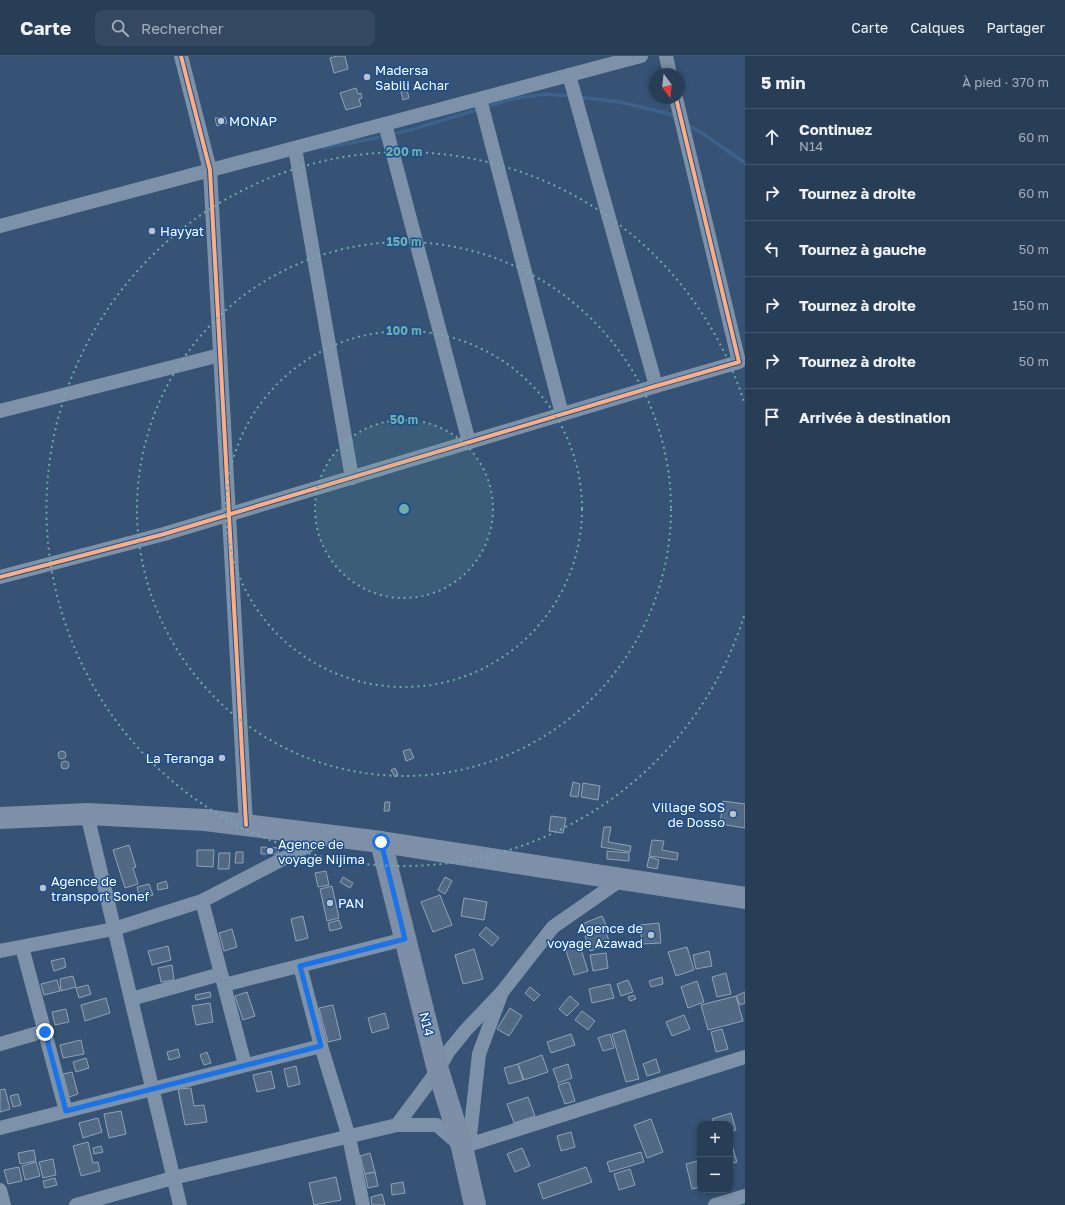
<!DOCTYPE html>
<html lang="fr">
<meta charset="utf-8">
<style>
:root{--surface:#283e57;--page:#344961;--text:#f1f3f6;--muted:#a5aeba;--line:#44576d}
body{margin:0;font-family:"Golos Text",sans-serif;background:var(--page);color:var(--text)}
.controls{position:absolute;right:12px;bottom:12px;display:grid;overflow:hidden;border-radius:8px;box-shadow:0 2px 6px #0003}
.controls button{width:36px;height:36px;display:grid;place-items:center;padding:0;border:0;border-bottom:1px solid var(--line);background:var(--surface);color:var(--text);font:20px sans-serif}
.compass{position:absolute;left:649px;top:12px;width:36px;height:36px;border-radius:50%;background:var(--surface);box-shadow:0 2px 6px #0003;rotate:165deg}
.stop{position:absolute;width:12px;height:12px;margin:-9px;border:3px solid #1a73e8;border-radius:50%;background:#fff}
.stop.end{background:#1a73e8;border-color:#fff;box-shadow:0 1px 4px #0008}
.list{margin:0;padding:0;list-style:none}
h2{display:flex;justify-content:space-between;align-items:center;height:52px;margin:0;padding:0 16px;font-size:17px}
h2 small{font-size:13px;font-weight:400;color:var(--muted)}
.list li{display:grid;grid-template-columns:26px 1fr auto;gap:12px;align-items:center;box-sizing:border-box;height:56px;padding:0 16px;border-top:1px solid var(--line)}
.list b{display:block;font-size:15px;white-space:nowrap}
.list p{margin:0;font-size:13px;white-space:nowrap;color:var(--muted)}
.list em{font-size:13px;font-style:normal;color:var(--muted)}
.icon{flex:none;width:22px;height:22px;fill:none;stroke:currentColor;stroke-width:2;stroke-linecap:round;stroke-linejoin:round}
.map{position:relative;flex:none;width:745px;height:1149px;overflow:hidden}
header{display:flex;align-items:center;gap:24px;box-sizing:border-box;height:56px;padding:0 20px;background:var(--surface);border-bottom:1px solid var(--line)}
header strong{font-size:19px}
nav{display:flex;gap:22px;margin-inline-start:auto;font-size:14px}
.search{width:280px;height:36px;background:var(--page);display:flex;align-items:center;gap:10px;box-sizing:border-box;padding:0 14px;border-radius:8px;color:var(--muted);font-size:15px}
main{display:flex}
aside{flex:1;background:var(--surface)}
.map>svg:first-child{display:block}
</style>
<header>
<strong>Carte</strong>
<div class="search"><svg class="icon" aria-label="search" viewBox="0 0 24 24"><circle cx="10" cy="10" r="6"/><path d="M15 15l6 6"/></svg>Rechercher</div>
<nav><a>Carte</a><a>Calques</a><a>Partager</a></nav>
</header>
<main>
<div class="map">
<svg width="745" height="1149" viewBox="0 0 745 1149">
<rect width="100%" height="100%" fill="#365274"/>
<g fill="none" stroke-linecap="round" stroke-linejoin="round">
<g stroke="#3b618d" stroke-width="3.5">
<path d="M578 41 620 46 670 58 677 62"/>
<path d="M486 51 512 43 543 38 572 40"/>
<path d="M686 68 702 77 745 107"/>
<path d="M392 78 410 74 480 53"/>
<path d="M324 92 386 80"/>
</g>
</g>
<g fill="#526984" stroke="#92a2b6">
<path d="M337 0H345L348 13 334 17 330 2Z"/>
<path d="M406 30 409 42 403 44 400 32Z"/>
<path d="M356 32 358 38 361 37 362 42 359 43 361 50 346 54 340 37Z"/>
<path d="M225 61 227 67 217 70 215 62Z"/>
<path d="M410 693 414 702 406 705 403 695Z"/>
<circle cx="62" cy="699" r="4"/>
<circle cx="65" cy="709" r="4"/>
<path d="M395 712 398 719 395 721 391 714Z"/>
<path d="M573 726 580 728 578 741 570 740Z"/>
<path d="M583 727 600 730 598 744 581 741Z"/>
<path d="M723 745 745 748V772L720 768Z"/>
<path d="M385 746H390L389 755H384Z"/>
<path d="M551 760 566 762 563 777 549 775Z"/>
<path d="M604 771H611L608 786 631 790 630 796 601 791Z"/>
<path d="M652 784 664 785 662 794 678 797 677 804 649 800Z"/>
<path d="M129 789 136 811 133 812 138 828 125 832 113 794Z"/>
<path d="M261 791 279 792 278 798H261Z"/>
<path d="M197 794H214L213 811 197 810Z"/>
<path d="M607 795 629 797V805L607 803Z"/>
<path d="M236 796H243V807H235Z"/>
<path d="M219 797H230L229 813H218Z"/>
<path d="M649 801 659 804 657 813 647 811Z"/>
<path d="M326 815 329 829 318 831 315 817Z"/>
<path d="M343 821 353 827 350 832 340 826Z"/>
<path d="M445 821 452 825 445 838 438 834Z"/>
<path d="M166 825 168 832 158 834 157 828Z"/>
<path d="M149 828 153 839 140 843 137 831Z"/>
<path d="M332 830 339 862 327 865 320 833Z"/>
<path d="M440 839 452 869 433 876 421 846Z"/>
<path d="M464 842 487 846 484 864 461 860Z"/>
<path d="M303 860 308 882 296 885 291 863Z"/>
<path d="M602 860 606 869 585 877 582 868Z"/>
<path d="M339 864 342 872 330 875 328 867Z"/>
<path d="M659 867 661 887 642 888 640 869Z"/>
<path d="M486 871 499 882 492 890 479 879Z"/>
<path d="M232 873 237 891 224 895 219 877Z"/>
<path d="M605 873 610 888 590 895 585 880Z"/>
<path d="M579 887 588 915 574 919 565 892Z"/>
<path d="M168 890 171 904 152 909 148 895Z"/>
<path d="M687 891 694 914 676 920 668 896Z"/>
<path d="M474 893 483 923 463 928 455 899Z"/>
<path d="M709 895 712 910 696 913 693 899Z"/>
<path d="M606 897 608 912 593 915 590 899Z"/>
<path d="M64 902 66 911 54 915 51 905Z"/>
<path d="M172 909 174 924 161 926 158 912Z"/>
<path d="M726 917 731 938 717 941 712 921Z"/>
<path d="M73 920 76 931 61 935 60 923Z"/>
<path d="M662 921 663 928 651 931 649 925Z"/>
<path d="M57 924 60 935 44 939 41 928Z"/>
<path d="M628 924 633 936 621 940 617 928Z"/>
<path d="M697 925 704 946 688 952 681 931Z"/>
<path d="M610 928 614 942 592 947 589 933Z"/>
<path d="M88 929 91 938 79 942 76 932Z"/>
<path d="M530 931 540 939 534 945 525 937Z"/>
<path d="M210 936 211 941 196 944 195 939Z"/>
<path d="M247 936 255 960 243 964 235 940Z"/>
<path d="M745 936V947L740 949 736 940Z"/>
<path d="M634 939 636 943 630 945 628 941Z"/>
<path d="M570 940 579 948 567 960 559 953Z"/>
<path d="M736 940 743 965 708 974 701 949Z"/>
<path d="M106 942 110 957 85 965 81 949Z"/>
<path d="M210 947 213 966 196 969 192 950Z"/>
<path d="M333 949 341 983 328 986 319 952Z"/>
<path d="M510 952 522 960 509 980 497 973Z"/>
<path d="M66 953 69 966 55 969 52 956Z"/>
<path d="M582 955 595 965 588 974 575 964Z"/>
<path d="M385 957 389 972 372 977 368 962Z"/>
<path d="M684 959 690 973 672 980 666 966Z"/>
<path d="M722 973 728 993 716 996 711 976Z"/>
<path d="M625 974 639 1023 626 1026 612 978Z"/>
<path d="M571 978 575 989 551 997 547 986Z"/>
<path d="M610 978 614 992 603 995 598 982Z"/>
<path d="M81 984 84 998 63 1002 60 989Z"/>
<path d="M178 993 180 1001 169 1004 167 996Z"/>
<path d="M207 996 211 1007 204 1009 200 999Z"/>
<path d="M542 999 548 1016 524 1024 518 1008Z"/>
<path d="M86 1002 89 1012 76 1016 73 1006Z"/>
<path d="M656 1003 660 1016 647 1020 643 1008Z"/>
<path d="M518 1008 523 1024 509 1028 504 1012Z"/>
<path d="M568 1008 572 1022 558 1027 553 1013Z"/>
<path d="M296 1010 300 1028 288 1031 284 1013Z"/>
<path d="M271 1015 275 1032 257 1036 253 1019Z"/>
<path d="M72 1016 78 1038 69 1041 63 1018Z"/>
<path d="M569 1026 575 1045 565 1048 558 1029Z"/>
<path d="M191 1032 194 1050 204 1049 207 1066 185 1069 178 1033Z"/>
<path d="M5 1033 10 1053 0 1056V1034Z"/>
<path d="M18 1038 21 1049 13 1051 10 1040Z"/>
<path d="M528 1041 535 1060 514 1067 507 1048Z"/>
<path d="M121 1055 126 1078 109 1082 104 1058Z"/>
<path d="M731 1057 736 1074 730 1075V1068H714L712 1063Z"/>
<path d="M98 1062 102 1076 83 1082 79 1067Z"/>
<path d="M651 1063 663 1096 647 1102 634 1069Z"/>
<path d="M571 1076 575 1091 561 1095 557 1080Z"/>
<path d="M730 1083 737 1106 730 1108Z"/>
<path d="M88 1086 93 1107 98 1106 100 1115 81 1120 73 1090Z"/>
<path d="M101 1090 103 1096 94 1098 93 1092Z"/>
<path d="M522 1092 530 1110 515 1116 507 1098Z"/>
<path d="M34 1094 36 1105 20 1108 18 1097Z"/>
<path d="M641 1096 644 1106 610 1116 607 1106Z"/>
<path d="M370 1097 375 1116 365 1118 360 1100Z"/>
<path d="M53 1103 56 1119 43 1122 39 1106Z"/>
<path d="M697 1105 700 1117V1131L692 1133 686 1108Z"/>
<path d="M36 1106 40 1120 25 1124 22 1110Z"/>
<path d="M19 1111 22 1125 8 1128 4 1114Z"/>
<path d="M586 1111 592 1126 543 1143 538 1128Z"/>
<path d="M630 1113 635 1129 619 1134 614 1118Z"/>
<path d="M375 1116 378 1130 368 1132 365 1118Z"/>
<path d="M336 1121 341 1144 314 1149 309 1127Z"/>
<path d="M55 1122 57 1129 45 1132 43 1125Z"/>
<path d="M403 1126 405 1137 392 1139 391 1128Z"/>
<path d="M382 1138 385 1149H372L371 1141Z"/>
</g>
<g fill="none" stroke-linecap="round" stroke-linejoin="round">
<g stroke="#7d92a8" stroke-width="14">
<path d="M181 0 210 114 246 769"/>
<path d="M666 0 670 18"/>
<path d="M569 19 656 330"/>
<path d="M480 43 562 358"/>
<path d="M385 68 469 386"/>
<path d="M295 92 352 422"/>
<path d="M0 170 641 0"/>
<path d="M0 355 220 299"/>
<path d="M0 521 164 478 656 330 739 306 676 42"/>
<path d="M87 758 180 1149"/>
<path d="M202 845 245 1009"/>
<path d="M22 891 66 1055"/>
<path d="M0 895 114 873 202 845 327 780"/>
<path d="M300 910 321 990 349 1081 363 1149"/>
<path d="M224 929 405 883"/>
<path d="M131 943 221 918"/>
<path d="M0 988 45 975"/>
<path d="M397 1069H437L462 1091 745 1001"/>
<path d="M0 1072 321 990"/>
<path d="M469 1089 479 998 502 936 553 871 622 823"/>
<path d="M0 1134 4 1149"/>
<path d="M76 1149 173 1122 397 1069 438 1014 448 996 465 975 502 936"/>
<path d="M715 1149 745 1140"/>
</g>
<path stroke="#7d8ea7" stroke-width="22" d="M381 786 438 1014 462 1091 475 1149"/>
<path stroke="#7e90a7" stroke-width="22" d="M0 762 87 758 205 764 381 786 745 842"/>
<defs>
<g id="cycleway">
<path d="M181 0 210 114 246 769"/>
<path d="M0 521 164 478 656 330 739 306 676 42"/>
</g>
</defs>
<use href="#cycleway" stroke="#1b4f8f" stroke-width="6"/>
<use href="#cycleway" stroke="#ffac80" stroke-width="4"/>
</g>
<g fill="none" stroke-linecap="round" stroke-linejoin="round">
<path stroke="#1a73e8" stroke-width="5" d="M45 976 66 1055 321 990 300 910 405 883 381 786"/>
</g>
<circle cx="404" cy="453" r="89" fill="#6fada8" fill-opacity=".12"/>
<g fill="none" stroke="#6fada8" stroke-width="2" stroke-dasharray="2 4">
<circle cx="404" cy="453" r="89"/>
<circle cx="404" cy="453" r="178"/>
<circle cx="404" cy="453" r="267"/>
<path d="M744 560A357 357 0 1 1 744 346"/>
</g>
<g fill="#b9c2ce" stroke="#1b4f8f" stroke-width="1.5">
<circle cx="367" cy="21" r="4"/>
<circle cx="221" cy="65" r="4"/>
<circle cx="152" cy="175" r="4"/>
<circle cx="222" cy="702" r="4"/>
<circle cx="733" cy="758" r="4"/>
<circle cx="270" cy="795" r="4"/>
<circle cx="43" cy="832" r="4"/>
<circle cx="330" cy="847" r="4"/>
<circle cx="651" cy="879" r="4"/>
</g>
<g text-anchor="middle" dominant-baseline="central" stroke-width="3" stroke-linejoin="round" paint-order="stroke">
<g font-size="13" fill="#fff" stroke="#1b4f8f" text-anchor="start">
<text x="375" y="14">Madersa<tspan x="375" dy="15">Sabili Achar</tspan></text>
<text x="229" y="65">MONAP</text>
<text x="160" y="175">Hayyat</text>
<text x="214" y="702" text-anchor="end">La Teranga</text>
<text x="725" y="751" text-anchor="end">Village SOS<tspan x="725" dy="15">de Dosso</tspan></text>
<text x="278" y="788">Agence de<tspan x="278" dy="15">voyage Nijima</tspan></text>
<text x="51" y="825">Agence de<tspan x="51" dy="15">transport Sonef</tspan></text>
<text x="338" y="847">PAN</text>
<text x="643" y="872" text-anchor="end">Agence de<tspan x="643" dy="15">voyage Azawad</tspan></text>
</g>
<g font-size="13" fill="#fff" stroke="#1b4f8f">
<text transform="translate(427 968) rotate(76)">N14</text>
</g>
</g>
<circle cx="404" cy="453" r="6" fill="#6fada8" stroke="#1b4f8f" stroke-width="2"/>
<g font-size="12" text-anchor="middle" font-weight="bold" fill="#6fada8" stroke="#1b4f8f" stroke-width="3" stroke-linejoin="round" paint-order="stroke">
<text x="404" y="100">200 m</text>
<text x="404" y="190">150 m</text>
<text x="404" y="279">100 m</text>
<text x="404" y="368">50 m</text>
</g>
</svg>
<div class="controls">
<button>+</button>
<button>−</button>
</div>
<svg class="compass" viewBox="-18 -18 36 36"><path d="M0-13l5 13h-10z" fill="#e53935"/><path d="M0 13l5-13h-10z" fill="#a5aeba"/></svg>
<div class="stop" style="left:381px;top:786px"></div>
<div class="stop end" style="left:45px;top:976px"></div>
</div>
<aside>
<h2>5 min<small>À pied · 370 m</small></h2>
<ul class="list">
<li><svg class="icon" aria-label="ahead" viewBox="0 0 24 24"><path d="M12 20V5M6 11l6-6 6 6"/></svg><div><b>Continuez</b><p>N14</p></div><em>60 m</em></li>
<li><svg class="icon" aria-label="right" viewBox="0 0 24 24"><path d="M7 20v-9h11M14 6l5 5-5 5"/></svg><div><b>Tournez à droite</b></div><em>60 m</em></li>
<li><svg class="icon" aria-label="left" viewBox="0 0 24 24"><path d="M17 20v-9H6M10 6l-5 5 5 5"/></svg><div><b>Tournez à gauche</b></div><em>50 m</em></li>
<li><svg class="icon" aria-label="right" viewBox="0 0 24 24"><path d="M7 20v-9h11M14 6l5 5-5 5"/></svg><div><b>Tournez à droite</b></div><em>150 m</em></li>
<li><svg class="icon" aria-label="right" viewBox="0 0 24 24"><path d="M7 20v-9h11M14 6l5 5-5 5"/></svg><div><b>Tournez à droite</b></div><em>50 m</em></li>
<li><svg class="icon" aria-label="arrive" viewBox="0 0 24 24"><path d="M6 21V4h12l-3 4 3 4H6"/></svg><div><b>Arrivée à destination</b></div></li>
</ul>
</aside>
</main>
